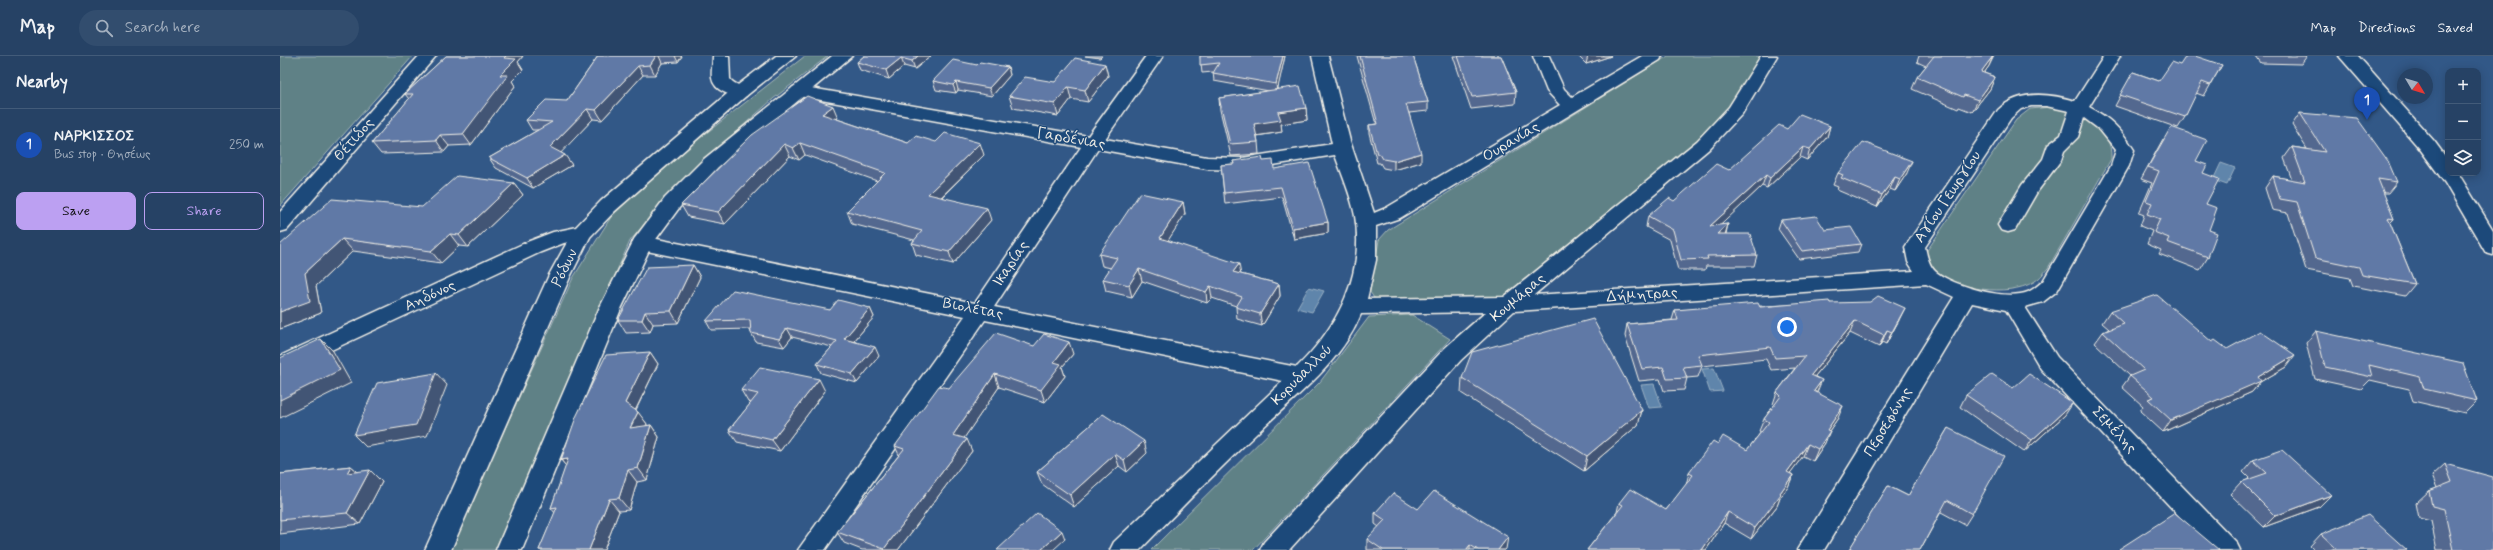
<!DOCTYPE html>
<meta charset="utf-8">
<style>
:root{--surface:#264265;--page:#324d6e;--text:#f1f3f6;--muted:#a4b0bf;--line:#425b79;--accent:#bca0f2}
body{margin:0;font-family:Mynerve,sans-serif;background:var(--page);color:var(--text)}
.controls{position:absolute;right:12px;top:12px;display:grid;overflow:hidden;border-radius:8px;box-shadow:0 2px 10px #0003}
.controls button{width:36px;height:36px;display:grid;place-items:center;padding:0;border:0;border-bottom:1px solid var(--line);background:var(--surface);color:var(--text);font:20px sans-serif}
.compass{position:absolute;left:2117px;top:12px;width:36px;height:36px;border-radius:50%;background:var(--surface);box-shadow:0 2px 10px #0003;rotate:128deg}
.you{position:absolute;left:1507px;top:271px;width:14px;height:14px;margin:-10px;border:3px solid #fff;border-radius:50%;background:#1a73e8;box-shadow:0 0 0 6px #1a73e833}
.badge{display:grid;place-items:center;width:26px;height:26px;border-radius:50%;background:var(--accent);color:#fff;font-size:13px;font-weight:700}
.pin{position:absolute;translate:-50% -33px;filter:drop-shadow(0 1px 2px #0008)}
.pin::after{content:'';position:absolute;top:21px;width:14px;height:12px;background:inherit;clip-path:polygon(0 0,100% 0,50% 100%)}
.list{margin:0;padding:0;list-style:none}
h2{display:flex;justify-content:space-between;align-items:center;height:52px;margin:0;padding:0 16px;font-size:17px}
h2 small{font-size:13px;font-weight:400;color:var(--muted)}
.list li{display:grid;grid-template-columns:26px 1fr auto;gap:12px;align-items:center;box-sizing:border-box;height:72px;padding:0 16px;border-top:1px solid var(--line)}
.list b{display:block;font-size:15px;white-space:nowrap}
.list p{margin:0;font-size:13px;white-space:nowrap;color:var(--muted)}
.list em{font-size:13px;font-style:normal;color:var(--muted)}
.actions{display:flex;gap:8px;padding:12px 16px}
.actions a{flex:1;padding:9px 0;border:1px solid var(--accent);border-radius:8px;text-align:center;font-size:14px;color:var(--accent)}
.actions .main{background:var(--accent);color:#111}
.icon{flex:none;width:22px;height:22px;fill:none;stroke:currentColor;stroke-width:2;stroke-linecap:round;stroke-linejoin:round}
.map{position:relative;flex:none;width:2213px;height:494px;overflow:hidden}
header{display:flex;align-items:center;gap:24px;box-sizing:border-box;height:56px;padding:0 20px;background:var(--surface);border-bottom:1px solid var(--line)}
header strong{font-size:19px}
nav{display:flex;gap:22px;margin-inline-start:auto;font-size:14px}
.search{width:280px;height:36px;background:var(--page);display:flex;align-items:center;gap:10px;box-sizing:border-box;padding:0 14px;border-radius:22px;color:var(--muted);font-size:15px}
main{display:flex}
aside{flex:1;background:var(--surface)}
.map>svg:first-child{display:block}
</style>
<header>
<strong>Map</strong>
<div class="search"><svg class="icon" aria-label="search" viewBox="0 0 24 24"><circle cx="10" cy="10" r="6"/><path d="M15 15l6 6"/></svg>Search here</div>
<nav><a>Map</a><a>Directions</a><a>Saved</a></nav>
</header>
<main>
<aside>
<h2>Nearby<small></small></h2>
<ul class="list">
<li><span class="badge" style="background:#1a4fb4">1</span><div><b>ΝΑΡΚΙΣΣΟΣ</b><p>Bus stop · Θησέως</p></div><em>250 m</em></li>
</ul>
<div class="actions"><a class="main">Save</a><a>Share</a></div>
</aside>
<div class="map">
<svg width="2213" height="494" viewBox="0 0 2213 494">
<rect width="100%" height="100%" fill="#325887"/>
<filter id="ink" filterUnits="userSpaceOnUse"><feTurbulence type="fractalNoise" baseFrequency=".025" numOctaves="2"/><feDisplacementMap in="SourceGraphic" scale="8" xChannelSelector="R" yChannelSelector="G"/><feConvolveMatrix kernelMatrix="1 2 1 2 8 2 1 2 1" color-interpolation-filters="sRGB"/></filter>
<g filter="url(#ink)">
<g fill="#5e8186" stroke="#a9b9b7">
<path d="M0 0H133L0 150Z"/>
<path d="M525 0H548L493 43 403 123 350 185 215 494H170L293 222 331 161 379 114Z"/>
<path d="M1388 0H1480L1451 50 1437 68 1221 242 1102 244 1094 242 1090 236 1099 184 1108 174Z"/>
<path d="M1771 51C1799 57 1833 69 1831 103L1768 212C1765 215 1762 220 1758 223 1736 241 1682 235 1661 219 1653 214 1649 205 1646 196L1736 64 1750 53Z"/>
<path d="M1132 259 1170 283 973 494H871L1040 326 1089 261Z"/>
</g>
<g fill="#5e85ab" stroke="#9ab0c3">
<path d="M1941 107 1955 112 1947 129 1933 124Z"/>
<path d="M1029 231 1044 235 1032 256 1017 252Z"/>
<path d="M1434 312 1443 335 1430 336 1422 313Z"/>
<path d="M1374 328 1382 351 1369 352 1361 329Z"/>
</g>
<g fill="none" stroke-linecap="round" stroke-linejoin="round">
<defs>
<g id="street">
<path d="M139 0H156L7 174 0 176V156Z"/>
<path d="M433 0H449L450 23C455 30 464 29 469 36L466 40C455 42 434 36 432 22 431 15 433 7 433 0Z"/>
<path d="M866 0H883L825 83 927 101 962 102 1052 88 1032 0H1048L1070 85 1094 157 1106 152 1280 49 1267 35 1253 0H1269L1284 33 1292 41 1362 0H1382L1380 4 1120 162 1096 170V204L1087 243 1224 241 1417 85 1449 51 1481 0H1497L1462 58 1429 93 1254 239 1634 215 1628 206 1625 191 1718 54C1738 34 1769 37 1795 45L1824 0H1840L1809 51C1829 61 1842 74 1854 94L1849 110 1777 235 1763 246 1745 251 1777 301 1956 486 1960 494H1931L1761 313 1726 254 1692 247 1544 494H1517L1674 241 1646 228 1234 255 1181 304 1009 494H980L984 486 1165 292 1206 256 1081 258C1061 308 1013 342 976 378 936 416 898 455 860 494H830L834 486 1003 325 705 264 545 494H518L685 260 362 194 355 192 352 187 355 182 362 180 695 247 801 91 519 40 513 39 510 35 513 31 519 30 808 80ZM1751 50H1766L1789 55 1781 79 1768 89 1763 103 1742 129 1718 169 1721 174 1728 176 1735 174 1757 136 1781 104 1784 95 1798 81 1804 62 1820 74 1836 94 1831 110 1763 225C1758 229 1753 234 1748 236 1726 245 1674 230 1656 216 1649 210 1647 200 1645 191L1731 62 1741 53ZM818 93 927 113 962 114 1055 99C1062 119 1071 139 1075 160 1085 218 1058 271 1017 311L714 251Z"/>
<path d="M302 170 309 172 312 177 309 182 284 187 261 196 0 318V300L247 186 273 176Z"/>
</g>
<g id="secondary">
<path d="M496 0H516L466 40 335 155 310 181 291 219 171 494H145L269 219 295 172 321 145 454 32Z"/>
<path d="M552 0H572L438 111 399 152 371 190 341 253 242 494H216L319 253 355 182 385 142 424 103Z"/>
</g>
<path id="primary" d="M2059 0H2078L2154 85 2168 104V117H2178L2213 174V199L2206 197 2165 127 2140 93Z"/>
</defs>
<use href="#street" stroke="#f4f1e8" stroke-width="3"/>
<use href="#secondary" stroke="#f4f1e8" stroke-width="3"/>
<use href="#primary" stroke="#f4f1e8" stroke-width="3"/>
<use href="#street" fill="#1f4a7a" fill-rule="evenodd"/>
<use href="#secondary" fill="#1f4a7a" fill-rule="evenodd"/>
<use href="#primary" fill="#1f4a7a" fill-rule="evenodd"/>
</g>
<g fill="#53688f" stroke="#f4f1e8">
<path d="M166 0H243L238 6 243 14 232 25 235 30 191 89 169 90 164 96 101 98 92 87 129 43 125 38Z"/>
<path d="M318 0H402L398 6 382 7 375 19H363L322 64 313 63 281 96 292 109 253 132 216 112 209 102 258 74H252L246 64 287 45Z"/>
<path d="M584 0H651L635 13 624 10 609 23 580 14 577 6Z"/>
<path d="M805 0H822L820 2Z"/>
<path d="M920 0H1005L997 34 1026 52 1027 64 1001 68 1002 76 977 80 978 86 979 98 951 100 940 54 939 42 989 35 934 25 933 16 922 17Z"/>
<path d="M1077 0H1133L1148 46V55L1129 57 1141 106 1114 114 1103 112 1100 107H1097L1089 77V69L1096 68Z"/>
<path d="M1173 0H1221L1236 36 1235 48 1191 53Z"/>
<path d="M1298 0H1331L1306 8Z"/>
<path d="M1639 0H1714L1709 10 1704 17 1715 21 1710 33 1692 56 1679 51 1678 53 1632 33 1637 21 1646 10 1637 6Z"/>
<path d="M1976 0H2027L2021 8 1981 7Z"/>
<path d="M825 8 828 20 808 46 791 43 778 60 733 52 729 40 775 26Z"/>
<path d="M697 9 728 11 730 19 712 40 678 34 676 37 656 34 653 25Z"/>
<path d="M1900 9H1942L1924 40 1916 37 1905 61 1898 72 1835 50 1853 16 1879 25Z"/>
<path d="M2020 57 2117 126 2108 137H2103L2114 163 2110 167 2135 228 2125 240 2073 230 2070 222 2026 214 2008 157 1992 154 1985 132 1993 120 2012 124 2004 102 2012 91 2027 93 2012 69Z"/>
<path d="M558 62 557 63 628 87 704 99 662 141 711 164 673 208 636 199 632 187 634 184 572 168 567 155 597 125 525 99 519 104 510 100 445 168 408 161 401 149 472 79Z"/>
<path d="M1550 70 1547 81 1527 104 1520 101 1487 132 1482 130 1440 169 1448 168 1446 178 1477 199 1474 210H1426L1425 214H1398L1390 184 1366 171 1368 160 1394 145 1449 114 1507 73Z"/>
<path d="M1883 83 1916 105 1923 117 1929 174 1928 201 1920 214 1879 198 1881 194 1867 188 1872 175 1860 170 1864 159 1859 157 1872 127 1861 123Z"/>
<path d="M953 105H983L994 113 1048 166V177L1014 183 1002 141 945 148 941 109 954 108Z"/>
<path d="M1558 117H1627L1615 135 1610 133 1597 151 1557 134 1558 131 1553 129Z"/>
<path d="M234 127 243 139 188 191 179 190 161 207 73 195 36 230 41 257 0 273V189Z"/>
<path d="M903 146 905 158 888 184 960 218 999 228 1000 240 982 270 957 263 956 251V250L932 242 927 247 862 225 852 241 826 235 823 223 831 212 822 210 819 198Z"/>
<path d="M1501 164 1545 174 1581 188 1578 196 1519 203 1498 173Z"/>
<path d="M413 209 420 221 398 267 373 268 370 276 346 277 338 264Z"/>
<path d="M1550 247 1619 264 1606 288 1602 286 1599 291 1570 277 1535 320 1537 337 1558 362 1549 375 1545 387 1533 405 1523 400 1510 417 1513 419 1508 431 1500 442 1497 450 1471 483 1444 467 1426 494H1307L1337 456 1339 447 1386 454 1406 429 1409 417 1438 388 1467 394 1481 376 1479 375 1484 363 1494 349 1493 348 1497 336 1515 312 1491 314 1486 303 1422 310 1418 321 1407 322 1404 334 1384 335 1380 323 1359 325 1345 280 1347 268 1392 264 1395 254Z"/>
<path d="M590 252 594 261 574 285 599 300 577 327 541 317 537 308 552 291 512 281 504 291 476 286 471 277 470 273 431 274 426 265 550 254Z"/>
<path d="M1830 255 1932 286 1947 293 2006 311 1980 326 1972 336 1883 376 1860 355 1863 350 1842 331 1850 320 1815 287 1823 276 1829 273 1822 267Z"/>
<path d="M2036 275 2197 345 2185 357 2133 345 2129 333 2090 324 2081 333 2035 323 2026 287Z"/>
<path d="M754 290 793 298 782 311 785 320 765 346 719 331 684 382 692 395 618 494H582L564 487 557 476 619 399 615 390 669 332Z"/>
<path d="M370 296 378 308 356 354 367 368 366 370 371 369 379 381 367 424 357 426 349 454 339 455 324 494H259L275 457 271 452 286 410 281 404Z"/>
<path d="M1182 322 1362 354 1358 369 1304 415 1181 337Z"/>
<path d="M1733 332 1785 359 1744 396 1680 351 1686 339Z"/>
<path d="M461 334 545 335 500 395 457 386 449 374 471 347 468 346Z"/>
<path d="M823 358 867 397 847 416 839 410 794 451 762 428 757 416Z"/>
<path d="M1668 372 1692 458 1685 469 1661 456 1640 494H1569L1608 430 1628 440Z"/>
<path d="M1973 404 2039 451 1984 471 1950 438 1961 426 1970 423 1963 416Z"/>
<path d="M2165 408 2213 494H2157L2151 465 2139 462 2136 447 2149 435 2157 432 2152 420Z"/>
<path d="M71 410 78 416 102 426 80 468 0 478V418Z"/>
<path d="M1138 453 1226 493 1225 494H1087V483L1099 471 1095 468V457Z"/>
<path d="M2041 478 2127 494H2034L2030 490Z"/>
</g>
<g fill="#435574" stroke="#f4f1e8">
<path d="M226 0H243L238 6 243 14 232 25 235 30 191 89 183 78 220 19 224 2Z"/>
<path d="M376 0H379L382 7 375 19 370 9Z"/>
<path d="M395 0H402L398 6Z"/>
<path d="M638 0H651L635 13 632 5Z"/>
<path d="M1003 0H1005L997 36 996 28Z"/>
<path d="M1308 0H1331L1306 8Z"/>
<path d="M1713 0 1709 10 1696 28 1701 16Z"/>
<path d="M621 2 624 10 609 23 606 14Z"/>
<path d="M825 8 828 20 808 46 805 34Z"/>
<path d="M358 10 363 19 322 64 316 54Z"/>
<path d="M728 11 730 19 712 40 709 32Z"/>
<path d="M1715 21 1710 33 1692 56 1698 44Z"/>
<path d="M676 26 678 34 676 37 673 29Z"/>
<path d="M788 31 791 43 778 60 775 48Z"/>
<path d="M553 50 558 62 547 70 542 58Z"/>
<path d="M1026 52 1027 64 1001 68 1002 76 975 80 974 68 998 56Z"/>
<path d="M307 53 313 63 277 101 270 91Z"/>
<path d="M1550 70 1547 81 1527 104 1530 93Z"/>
<path d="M160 79 169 90 164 96 156 84Z"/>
<path d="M520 87 525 99 519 104 513 92Z"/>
<path d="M700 87 704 99 652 150 648 138Z"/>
<path d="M504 88 510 100 445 168 438 156Z"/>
<path d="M1523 91 1520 101 1487 132 1490 122Z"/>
<path d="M1141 97V106L1114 114V105Z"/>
<path d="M285 99 292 109 253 132 247 122Z"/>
<path d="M1632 105 1627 117 1615 135 1620 123Z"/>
<path d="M1486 119 1482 130 1428 181 1430 170Z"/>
<path d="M1615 121 1610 133 1597 151 1602 139Z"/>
<path d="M234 127 243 139 188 191 179 179Z"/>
<path d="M903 146 905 158 882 194 880 182Z"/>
<path d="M707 152 711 164 673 208 669 196Z"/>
<path d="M1048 166V177L1014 183 1013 172Z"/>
<path d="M1448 168 1445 179 1437 178Z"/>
<path d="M170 178 179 190 161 207 151 195Z"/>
<path d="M62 183 73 195 36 230 41 257 0 273V256L25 217Z"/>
<path d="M959 208 961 219 953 216Z"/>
<path d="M413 209 420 221 398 267 391 255Z"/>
<path d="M859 213 862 225 852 241 849 229Z"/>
<path d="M999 228 1000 240 982 270 980 258Z"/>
<path d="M930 230 932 242 927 247 926 236Z"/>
<path d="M590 252 594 261 569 291 564 283Z"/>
<path d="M1625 252 1619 264 1606 288 1612 276Z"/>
<path d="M365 256 373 268 370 276 362 264Z"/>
<path d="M1575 265 1570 277 1526 331 1531 319Z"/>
<path d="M507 272 512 281 504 291 499 283Z"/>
<path d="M1607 274 1602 286 1599 291 1604 279Z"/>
<path d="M41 283 53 295 71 327 0 362V344Z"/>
<path d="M789 286 793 298 782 311 785 320 765 346 761 334 774 306Z"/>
<path d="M595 291 599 300 577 327 572 318Z"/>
<path d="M370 296 378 308 353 359 345 347Z"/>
<path d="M2015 299 2006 311 1980 326 1972 336 1883 376 1891 364 1978 321Z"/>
<path d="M156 317 167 329 147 380 86 391 74 379Z"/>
<path d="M715 318 719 331 678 391 673 379Z"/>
<path d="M539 323 545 335 500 395 492 384Z"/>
<path d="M1542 324 1537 336 1529 347 1534 335Z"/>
<path d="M1793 347 1785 359 1744 396 1752 384Z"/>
<path d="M1563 350 1558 362 1542 385 1547 374Z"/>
<path d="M1362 354 1358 369 1304 415 1307 400Z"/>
<path d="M358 356 367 368 359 384 350 372Z"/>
<path d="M371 369 379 381 367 424 358 412Z"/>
<path d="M1550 375 1545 387 1533 405 1538 393Z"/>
<path d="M687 383 692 395 618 494H605L604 493Z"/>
<path d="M864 385 867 397 847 416 844 404Z"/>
<path d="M1528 388 1523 400 1502 428 1507 416Z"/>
<path d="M835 398 839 410 794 451 790 439Z"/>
<path d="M288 403 291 416 281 404Z"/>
<path d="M71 410 84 421 67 417Z"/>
<path d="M90 414 102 426 80 468 67 457Z"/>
<path d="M348 414 357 426 349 454 339 442Z"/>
<path d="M1513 419 1508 431 1500 442 1497 450 1471 483 1475 472Z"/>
<path d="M2051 439 2039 451 1984 471 1995 460Z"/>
<path d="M329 443 339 455 324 494H309Z"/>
<path d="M1448 456 1444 467 1426 494H1422Z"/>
<path d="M782 475 785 483 773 494H761Z"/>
<path d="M1228 481 1226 493 1225 494H1218Z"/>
<path d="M1190 489V494H1186Z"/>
</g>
<g fill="#6079a6" stroke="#f4f1e8">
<path d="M166 0H226L224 2 236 3 220 19H228L183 78 160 79 156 84 92 87 133 38H125Z"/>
<path d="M318 0H376L370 9 358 10 316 54 307 53 270 91 285 99 247 122 209 102 272 66 246 64 266 44 287 45Z"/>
<path d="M584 0H638L632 5 621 2 606 14 577 6Z"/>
<path d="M920 0H1003L996 28 933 17 939 7 920 9Z"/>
<path d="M1080 0H1133L1148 46 1126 48 1141 97 1114 105 1103 103 1100 98H1097L1089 69 1098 68Z"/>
<path d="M1178 0H1221L1236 36 1192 41Z"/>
<path d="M1654 0H1713L1701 16 1715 21 1698 44 1684 39 1683 41 1637 21Z"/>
<path d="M1906 0H1915L1942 9 1930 29 1922 26 1905 61 1840 39 1853 16 1879 25 1892 6 1900 9Z"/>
<path d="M795 2 825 8 805 34 788 31 775 48 729 40 745 21 775 26Z"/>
<path d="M673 4 697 9 700 6 728 11 709 32 676 26 673 29 653 25Z"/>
<path d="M1020 30 1026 52 998 56 1001 64 974 68 978 86 950 88 939 42Z"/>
<path d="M527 40 553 50 542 58 628 87 636 80 656 86 665 77 700 87 648 138 707 152 669 196 632 187 642 175 567 155 605 117 520 87 513 92 504 88 438 156 401 149 472 79Z"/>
<path d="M2020 57 2077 62 2108 105 2117 126 2098 123 2114 163 2108 162 2135 228 2082 219 2079 211 2035 202 2017 146 2000 143 1993 120 2025 126 2012 91 2045 96Z"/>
<path d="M1520 58 1550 70 1530 93 1523 91 1490 122 1486 119 1430 170 1448 168 1437 178H1470L1477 199 1427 200 1428 203 1401 204 1393 174 1368 160 1389 142 1394 145 1436 108 1449 114 1499 69 1507 73Z"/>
<path d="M1891 71 1927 84 1916 105 1927 109 1923 117 1939 123 1926 148 1937 152 1929 174 1937 177 1928 201 1887 186 1889 182 1874 176 1880 163 1867 158 1872 147 1866 145 1879 115 1868 111Z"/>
<path d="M1583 86 1632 105 1620 123 1615 121 1602 139 1561 122 1563 119 1558 117Z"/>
<path d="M982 101 983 105 993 104 994 113 1029 107 1048 166 1013 172 1001 131 944 137 941 109 954 108 953 105Z"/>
<path d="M177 120 234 127 179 179 170 178 151 195 62 183 25 217 30 245 0 256V189L52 143 142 151Z"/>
<path d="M860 137 903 146 880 182 959 208 953 216 999 228 980 258 956 251 962 241 930 230 926 236 859 213 849 229 823 223 837 202 819 198Z"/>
<path d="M1536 160 1545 174 1571 171 1581 188 1522 195 1501 164Z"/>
<path d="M413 209 391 255 365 256 362 264H338L367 211Z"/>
<path d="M453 234 550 254 558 244 590 252 564 283 595 291 572 318 537 308 557 285 507 272 499 283 471 277 470 264 426 265Z"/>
<path d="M1877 239 1932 286 1935 284 1947 293 1980 275 2015 299 1978 321 1981 325 1891 364 1868 343 1874 341 1850 320 1864 314 1823 276 1844 268 1830 255Z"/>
<path d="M1598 240 1625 252 1612 276 1607 274 1604 279 1575 265 1531 319 1542 324 1534 335 1563 350 1547 374 1550 375 1538 393 1528 388 1507 416 1513 419 1500 437 1501 438 1475 472 1448 456 1422 494H1307L1343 449 1339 447 1350 433 1386 454 1413 419 1409 417 1433 385 1438 388 1443 380 1467 394 1489 366 1484 363 1501 340 1497 336 1525 300 1495 302 1490 291 1418 299 1422 309 1403 311 1407 322 1387 323 1383 311 1362 313 1347 268 1398 264 1395 254 1478 247 1480 251 1549 245 1550 247 1590 246Z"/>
<path d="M1313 263 1362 354 1307 400 1182 322 1192 296Z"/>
<path d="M2036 275 2183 307 2197 345 2144 333 2140 321 2089 309 2092 321 2045 311Z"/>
<path d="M716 277 754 290 764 278 789 286 774 306 781 308 761 334 715 318 673 379 687 383 604 493 557 476 624 393 615 390 659 330 669 332Z"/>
<path d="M41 283 60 314 0 344V302Z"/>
<path d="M370 296 345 347 358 356 350 372 371 369 358 412 348 414 339 442 329 443 309 494H259L277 451 271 452 288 403 281 404 296 361 326 299Z"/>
<path d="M480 311 539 323 492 384 449 374 478 338 461 334Z"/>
<path d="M156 317 136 369 74 379 97 327Z"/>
<path d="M1712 318 1733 332 1749 318 1793 347 1752 384 1686 339Z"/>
<path d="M823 358 864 385 844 404 835 398 790 439 757 416Z"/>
<path d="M1668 372 1724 400 1692 458 1667 444 1640 494H1574L1570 492 1608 430 1628 440Z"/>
<path d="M2002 394 2051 439 1995 460 1961 426 1987 417 1973 404Z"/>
<path d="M2165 408 2213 421V494H2173L2164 453 2152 450 2149 435 2172 426Z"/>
<path d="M71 410 67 417 90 414 67 457 0 464V418Z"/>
<path d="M1154 435 1228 481 1218 494H1198L1190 489 1186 494H1103L1087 483 1105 464 1095 457 1113 437 1138 453Z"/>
<path d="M757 457 782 475 761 494H717Z"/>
<path d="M1895 457 1939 494H1840L1839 493Z"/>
<path d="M2088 459 2127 494H2049L2056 492 2041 478Z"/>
</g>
</g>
<g text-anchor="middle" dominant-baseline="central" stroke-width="3" stroke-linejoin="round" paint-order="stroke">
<g font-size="15" fill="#f4f1e8" stroke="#1f4a7a">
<text transform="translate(791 83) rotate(10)">Γαρδένιας</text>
<text transform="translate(74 84) rotate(-49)">Θέτιδος</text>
<text transform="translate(1231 86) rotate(-31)">Ουρανίας</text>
<text transform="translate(1668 141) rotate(-56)">Αγίου Γεωργίου</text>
<text transform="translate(731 208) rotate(-56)">Ικαρίας</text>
<text transform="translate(285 212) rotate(-64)">Ρόδων</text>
<text transform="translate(1362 239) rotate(-4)">Δήμητρας</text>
<text transform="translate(150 240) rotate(-25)">Αηδόνος</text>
<text transform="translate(1238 242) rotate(-40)">Κουμάρας</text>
<text transform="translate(693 253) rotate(11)">Βιολέτας</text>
<text transform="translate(1022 319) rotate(-45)">Κορυδαλλού</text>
<text transform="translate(1608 366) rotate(-59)">Περσεφόνης</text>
<text transform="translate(1834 374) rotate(47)">Σεμέλης</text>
</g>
</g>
</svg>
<div class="controls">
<button>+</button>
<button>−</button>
<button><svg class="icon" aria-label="layers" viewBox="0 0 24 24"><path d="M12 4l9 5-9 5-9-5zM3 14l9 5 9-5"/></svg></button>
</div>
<svg class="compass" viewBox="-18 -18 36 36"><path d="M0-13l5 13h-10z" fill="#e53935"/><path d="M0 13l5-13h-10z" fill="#a4b0bf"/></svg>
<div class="you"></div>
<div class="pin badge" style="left:2087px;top:64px;background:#1a4fb4">1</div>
</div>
</main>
